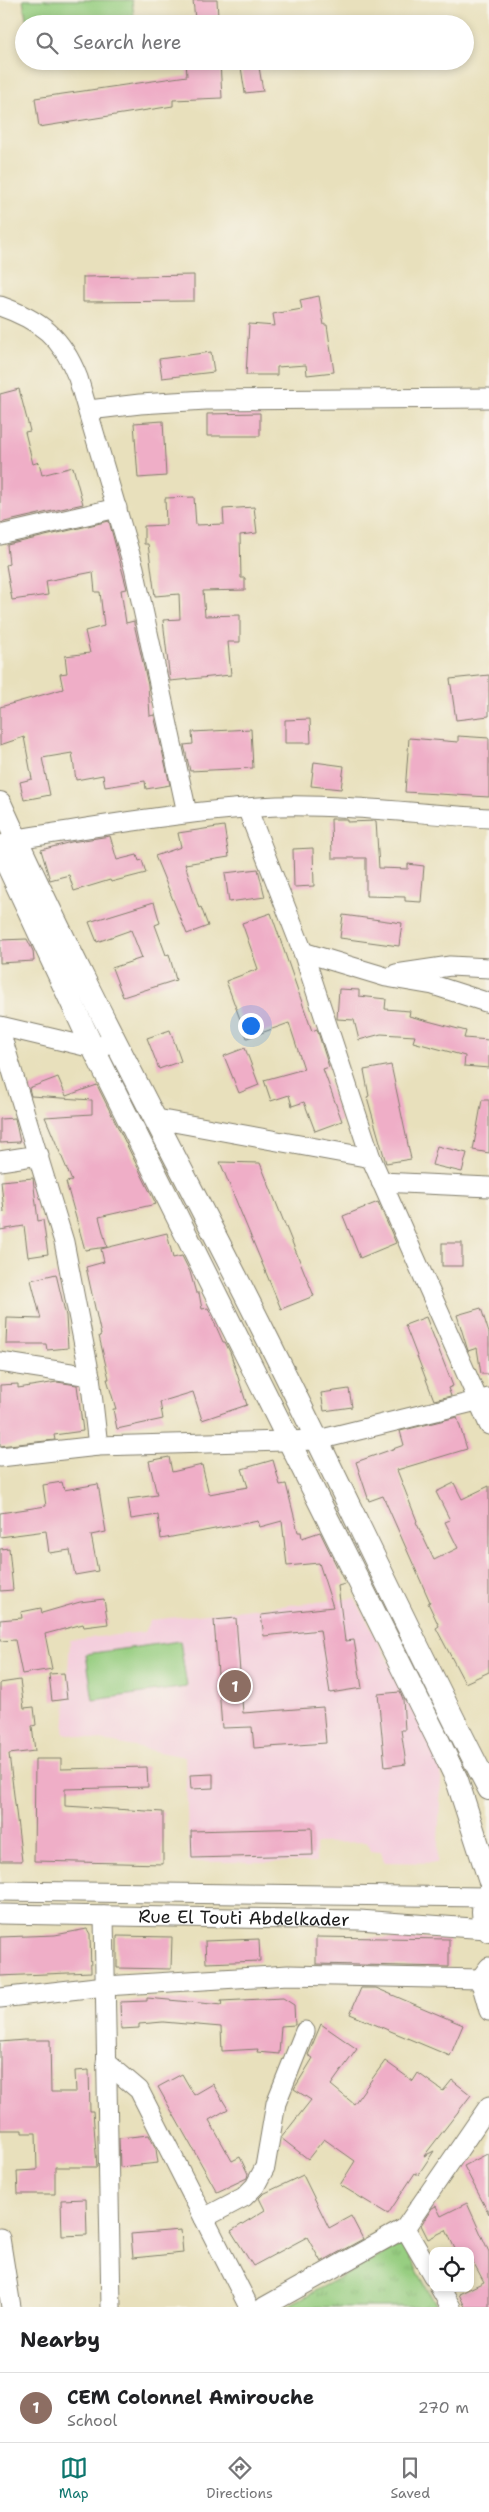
<!DOCTYPE html>
<style>
:root{--surface:#fff;--page:#f2f2f2;--text:#202124;--muted:#757577;--line:#e0e0e0;--accent:#0f766e}
body{margin:0;font-family:"Shantell Sans",sans-serif;background:var(--page);color:var(--text)}
.controls{position:absolute;right:15px;bottom:15px;display:grid;overflow:hidden;border-radius:10px;box-shadow:0 2px 8px #0003}
.controls button{width:45px;height:45px;display:grid;place-items:center;padding:0;border:0;border-bottom:1px solid var(--line);background:var(--surface);color:var(--text);font:25px sans-serif}
.you{position:absolute;left:250px;top:1025px;width:18px;height:18px;margin:-12px;border:4px solid #fff;border-radius:50%;background:#1a73e8;box-shadow:0 0 0 8px #1a73e833}
.badge{display:grid;place-items:center;width:32px;height:32px;border-radius:50%;background:var(--accent);color:#fff;font-size:16px;font-weight:700}
.pin{position:absolute;translate:-50% -50%;border:2px solid #fff;box-shadow:0 1px 5px #0006}
.list{margin:0;padding:0;list-style:none}
h2{display:flex;justify-content:space-between;align-items:center;height:65px;margin:0;padding:0 20px;font-size:21px}
h2 small{font-size:16px;font-weight:400;color:var(--muted)}
.list li{display:grid;grid-template-columns:32px 1fr auto;gap:15px;align-items:center;box-sizing:border-box;height:70px;padding:0 20px;border-top:1px solid var(--line)}
.list b{display:block;font-size:19px;white-space:nowrap}
.list p{margin:0;font-size:16px;white-space:nowrap;color:var(--muted)}
.list em{font-size:16px;font-style:normal;color:var(--muted)}
.icon{flex:none;width:28px;height:28px;fill:none;stroke:currentColor;stroke-width:2;stroke-linecap:round;stroke-linejoin:round}
.map{position:relative;flex:none;width:489px;height:2307px;overflow:hidden}
.search{position:absolute;background:var(--surface);box-shadow:0 2px 8px #0003;left:15px;right:15px;top:15px;height:55px;display:flex;align-items:center;gap:12px;box-sizing:border-box;padding:0 18px;border-radius:28px;color:var(--muted);font-size:19px}
.sheet{height:135px;background:var(--surface)}
nav{display:flex;justify-content:space-around;align-items:center;box-sizing:border-box;height:70px;border-top:1px solid var(--line);background:var(--surface);font-size:14px;color:var(--muted)}
nav a{display:grid;justify-items:center;gap:2px}
nav .on{color:var(--accent)}
.map>svg:first-child{display:block}
</style>
<div class="map">
<svg width="489" height="2307" viewBox="0 0 489 2307">
<defs>
<pattern id="grass-tufts" width="24" height="20" patternUnits="userSpaceOnUse" patternTransform="scale(1.25)"><rect width="24" height="20" fill="#97ce81"/><path d="M3 7l-1-3M5 7V3M7 7l1-3M15 17l-1-3M17 17v-4M19 17l1-3" fill="none" stroke="#82b06f"/></pattern>
</defs>
<rect width="100%" height="100%" fill="#f7f3e8"/>
<filter id="ink" filterUnits="userSpaceOnUse"><feTurbulence type="fractalNoise" baseFrequency=".02" numOctaves="2"/><feDisplacementMap in="SourceGraphic" scale="10" xChannelSelector="R" yChannelSelector="G"/><feConvolveMatrix kernelMatrix="1 2 1 2 8 2 1 2 1" color-interpolation-filters="sRGB"/></filter>
<filter id="wash" filterUnits="userSpaceOnUse"><feTurbulence type="fractalNoise" baseFrequency=".0096" numOctaves="4" result="noise"/><feDisplacementMap in="SourceGraphic" scale="20" xChannelSelector="R" yChannelSelector="G"/><feGaussianBlur stdDeviation="1.12" result="paint"/><feColorMatrix in="noise" values="0 0 0 0 0 0 0 0 0 0 0 0 0 0 0 0 0 1.4 0 .05"/><feComposite in="paint" operator="in"/></filter>
<g filter="url(#wash)">
<rect width="100%" height="100%" fill="#e8e0bc"/>
<path fill="#f4cfdd" d="M355 1598 442 1763 437 1863 384 1862 381 1852 370 1851 367 1842 316 1843V1862H189L185 1757 64 1733 70 1640 144 1632 150 1620Z"/>
<path fill="url(#grass-tufts)" stroke="#5a754e" d="M403 2244 437 2307H285Z"/>
<g fill="#97ce81" stroke="#5a754e">
<path d="M23 0H132L135 24H27Z"/>
<path d="M180 1641 187 1687 93 1700 86 1654Z"/>
</g>
<g id="blocks">
<g fill="#efaec7">
<path d="M193 0H217L218 17 195 19Z"/>
<path d="M186 61H220L222 98 173 100V106L39 127 35 98 187 76Z"/>
<path d="M240 61H258L263 91 245 93Z"/>
<path d="M194 275V301L83 302V277Z"/>
<path d="M319 296 324 325H327L334 372 307 375 306 365 277 367V375H246L249 324 275 326 273 314 302 309 300 300Z"/>
<path d="M211 352 214 372 162 378 159 359Z"/>
<path d="M19 389 30 431 25 432 33 464 39 462 42 475 73 467 83 504 0 523V394Z"/>
<path d="M260 413V436H207V414Z"/>
<path d="M163 421 166 476 138 478 134 423Z"/>
<path d="M194 497 196 525 224 524 223 509 254 507 257 533 240 535 241 578H245V590L203 591 205 616 240 615V642H228L231 675 170 681 163 620 180 619 179 594 155 596 148 544H144V526L166 525 165 498Z"/>
<path d="M109 521 127 589 121 590 126 623 134 621V624L148 685 150 716 154 715 170 785 146 789 145 781 105 787 103 775 76 780 72 753 42 758 50 795 24 800 20 782 32 779 24 737 0 745V707L63 689 60 674 67 673 65 656 90 653 85 631 104 626 100 592H95L93 572 46 581 48 595 12 600 6 565 9 564 7 545Z"/>
<path d="M489 675V716L456 720 450 679Z"/>
<path d="M310 719 311 743H285V720Z"/>
<path d="M251 729 253 768 190 771 184 745 193 744 192 732Z"/>
<path d="M458 736 489 738V797L405 792 409 738 458 742Z"/>
<path d="M314 762 344 766 341 789 311 786Z"/>
<path d="M331 819H347V822L376 821 379 868 408 869V864L424 866 421 902 405 901V897L366 896V858H332Z"/>
<path d="M224 826 229 857 185 864 199 908 201 907 208 926 187 934 155 856 181 847 178 833Z"/>
<path d="M110 836 117 860 137 855 139 861 142 860 146 873 111 882 110 880 74 891 69 875 50 880 41 850 71 842Z"/>
<path d="M313 848 314 886 294 887 293 849Z"/>
<path d="M258 869 265 897 229 902 225 873Z"/>
<path d="M154 902 160 923 155 925 166 955 169 954 176 980 123 997 112 968 142 958 131 930 97 942 89 922Z"/>
<path d="M271 913 312 1031 317 1029 329 1067 323 1069 342 1121 315 1131 304 1102 292 1106 289 1095 271 1101 264 1080 304 1069 289 1023 247 1038 226 981 258 969 242 923Z"/>
<path d="M343 915 402 923 399 946 340 938Z"/>
<path d="M27 939 33 951 34 961 0 963V940Z"/>
<path d="M339 989 359 990V996L386 999 385 1009 410 1011 409 1016 466 1031 464 1038 489 1040V1068L464 1066 465 1056 413 1042 415 1036 381 1034 359 1040 354 1020 337 1019Z"/>
<path d="M170 1030 181 1061 159 1069 147 1038Z"/>
<path d="M245 1048 259 1085 239 1093 224 1056Z"/>
<path d="M391 1065 411 1159 386 1163 367 1097 369 1096 364 1070Z"/>
<path d="M58 1077 66 1096 97 1085 156 1204 99 1217 107 1247 85 1250 66 1182 72 1181 45 1117 92 1114V1100L31 1096 29 1088Z"/>
<path d="M482 1100H489V1153L473 1150Z"/>
<path d="M15 1118 20 1142 0 1143V1119Z"/>
<path d="M437 1146 467 1153 462 1172 432 1165Z"/>
<path d="M220 1162 260 1163 314 1296 281 1309Z"/>
<path d="M33 1178 38 1221 43 1220 48 1254 28 1257 24 1226 0 1230V1213L4 1212 1 1181Z"/>
<path d="M378 1202 396 1243 360 1258 343 1216Z"/>
<path d="M167 1233 173 1258 182 1256 190 1272 196 1293H199L202 1309 208 1308 223 1342H225L230 1352 247 1405 202 1420 193 1392 160 1402 163 1419 117 1429 113 1409H116L107 1379H109L99 1336 101 1335 86 1267 104 1262 101 1249Z"/>
<rect x="442" y="1243" width="20" height="23"/>
<path d="M56 1274 66 1316 68 1348 47 1350 46 1344H6L7 1318 41 1319 31 1280Z"/>
<path d="M481 1308 489 1333V1374H481L477 1348 468 1351 457 1315Z"/>
<path d="M426 1317 453 1386 448 1388 451 1396 434 1400 405 1325Z"/>
<path d="M57 1382 77 1385 83 1431 54 1435 55 1440 0 1446V1385L18 1384V1388Z"/>
<path d="M349 1389 352 1407 324 1411 321 1393Z"/>
<path d="M457 1417 467 1449 397 1470 417 1521 416 1522 434 1560 458 1548 445 1522 450 1520 436 1492 454 1483 462 1499 489 1486V1672L465 1683 436 1628 439 1626 428 1603 430 1602 383 1496 369 1501 356 1462 404 1445 400 1431Z"/>
<path d="M169 1457 172 1472 202 1465 209 1494 248 1487 242 1469 273 1460 280 1485 286 1484 298 1532H301L302 1538 320 1532 343 1579 345 1584 338 1586 345 1641 354 1640 362 1688 330 1693 320 1630 264 1636 261 1615 333 1607 319 1563 287 1566 282 1521 260 1527 258 1521 161 1539 158 1515 131 1519 128 1499 157 1495 149 1461Z"/>
<path d="M62 1482 64 1490 98 1484 106 1532 91 1535 98 1571 75 1575 70 1550 49 1553 46 1531 0 1537V1513L46 1506 43 1485Z"/>
<path d="M9 1548 13 1590 0 1591V1549Z"/>
<path d="M104 1599 108 1624 84 1627 83 1624 45 1634 52 1669 22 1674 15 1640 0 1641V1620L22 1618 21 1612 41 1608 42 1613 80 1602Z"/>
<path d="M236 1618 243 1713 323 1707 326 1743 254 1748 252 1727 222 1728 214 1620Z"/>
<path d="M64 1673 67 1699 52 1701 49 1674Z"/>
<path d="M20 1680 24 1708 34 1707 36 1725 32 1726 35 1751 9 1754 22 1861H0V1683Z"/>
<path d="M400 1692 403 1699 405 1730H401L406 1764 385 1767 378 1694Z"/>
<path d="M35 1759H61V1769L147 1767 148 1787 65 1789V1806L163 1812V1864L34 1861Z"/>
<path d="M213 1774V1788L191 1789 190 1775Z"/>
<path d="M312 1828 313 1855 192 1858 191 1831Z"/>
<path d="M87 1929 90 1934 91 1972 0 1976V1937L55 1935Z"/>
<path d="M117 1936 172 1937 171 1969 117 1968Z"/>
<path d="M316 1937 449 1939V1967L316 1964Z"/>
<path d="M259 1939 260 1961 206 1963 205 1941Z"/>
<path d="M361 1988H376L463 2025 450 2056 350 2014Z"/>
<path d="M147 1998 222 2005 221 2001 283 1998 294 2005 295 2025 281 2026 279 2054 257 2052 258 2049 222 2051 221 2027 163 2022 139 2024V2028L121 2029 120 2002 147 2001Z"/>
<path d="M321 2024 357 2049 331 2085 354 2104 385 2061 413 2081 418 2073 443 2091 452 2080 471 2095 424 2156 434 2151 418 2175 415 2173 388 2214 340 2185 355 2161 324 2139 308 2159 281 2138 311 2100 294 2089 313 2058 308 2055Z"/>
<path d="M24 2040H50L51 2092H76L75 2071 89 2070 90 2111H93L97 2167H55V2194H18L17 2171 37 2170 36 2133H22V2130H0V2042Z"/>
<path d="M182 2074 194 2095 213 2084 228 2109 209 2120 232 2161 240 2157 248 2174 247 2178 217 2192 158 2087Z"/>
<path d="M149 2135 156 2149 158 2163 120 2167 119 2138Z"/>
<path d="M489 2153V2214L464 2166Z"/>
<path d="M303 2175 329 2228 351 2216 363 2239 321 2262 307 2237 253 2266 231 2231 265 2210 259 2198 263 2194Z"/>
<path d="M86 2199 87 2235 62 2236 61 2200Z"/>
<path d="M467 2203 489 2252V2307H465L459 2294 484 2282 470 2256V2251H456L446 2230 428 2239 421 2225 432 2208 436 2206 441 2216Z"/>
<path d="M181 2230 183 2253 133 2258 131 2234Z"/>
</g>
</g>
</g>
<g filter="url(#ink)">
<use href="#blocks" fill-opacity="0" stroke="#827e6c" stroke-width="1"/>
<g fill="none" stroke-linecap="round" stroke-linejoin="round">
<defs>
<g id="minor">
<path d="M0 306C40 320 62 337 78 378L134 568 187 813"/>
<path d="M89 410 140 404 206 400 489 398"/>
<path d="M0 535 117 508"/>
<path d="M247 808 303 952 371 1158 489 1425"/>
<path d="M3 845 16 839C103 826 189 810 277 806 344 804 421 814 489 818"/>
<path d="M303 952 386 977 433 985 489 1003"/>
<path d="M396 974 450 966 489 968"/>
<path d="M0 1026 93 1048 115 1042"/>
<path d="M0 1031 64 1242 90 1376 98 1446"/>
<path d="M157 1119 371 1158"/>
<path d="M0 1161 39 1155"/>
<path d="M381 1182 489 1187"/>
<path d="M0 1362 90 1376"/>
<path d="M0 1457 98 1446 318 1440 489 1398"/>
<path d="M0 1891 485 1897"/>
<path id="s1" d="M0 1914 359 1920 487 1929"/>
<path d="M104 1916 111 2307"/>
<path d="M489 1967 480 1979 489 2011"/>
<path d="M0 1998 105 1986 288 1975 480 1979"/>
<path d="M106 2062 139 2090 249 2307"/>
<path d="M204 2218 244 2197 255 2186 265 2167 276 2103 305 2031"/>
<path d="M405 2228 489 2106"/>
<path d="M0 2238 11 2307"/>
<path d="M440 2288 451 2307"/>
<path d="M264 2307 405 2228 433 2276"/>
</g>
<g id="major">
<path d="M0 803C78 976 169 1143 254 1312 334 1470 408 1632 489 1789"/>
<path d="M0 849 93 1048 438 1740 457 1780 489 1879"/>
<path d="M489 1892C481 1903 481 1920 489 1931"/>
</g>
</defs>
<use href="#minor" stroke="#827e6c" stroke-width="21"/>
<use href="#major" stroke="#827e6c" stroke-width="24"/>
<use href="#minor" stroke="#fff" stroke-width="19"/>
<use href="#major" stroke="#fff" stroke-width="22"/>
</g>
</g>
<g text-anchor="middle" dominant-baseline="central" stroke-width="4" stroke-linejoin="round" paint-order="stroke">
<g font-size="18" fill="#1c1c1c" stroke="#f7f3e8">
<text stroke="none"><textPath href="#s1" startOffset="244">Rue El Touti Abdelkader</textPath></text>
</g>
</g>
</svg>
<div class="controls">
<button><svg class="icon" aria-label="locate" viewBox="0 0 24 24"><circle cx="12" cy="12" r="6"/><path d="M12 2v4M12 18v4M2 12h4M18 12h4"/></svg></button>
</div>
<div class="you"></div>
<div class="pin badge" style="left:235px;top:1686px;background:#8d6e63">1</div>
<div class="search"><svg class="icon" aria-label="search" viewBox="0 0 24 24"><circle cx="10" cy="10" r="6"/><path d="M15 15l6 6"/></svg>Search here</div>
</div>
<section class="sheet">
<h2>Nearby<small></small></h2>
<ul class="list">
<li><span class="badge" style="background:#8d6e63">1</span><div><b>CEM Colonnel Amirouche</b><p>School</p></div><em>270 m</em></li>
</ul>
</section>
<nav>
<a class="on"><svg class="icon" aria-label="map" viewBox="0 0 24 24"><path d="M3 6l6-2 6 2 6-2v14l-6 2-6-2-6 2zM9 4v14M15 6v14"/></svg>Map</a>
<a><svg class="icon" aria-label="directions" viewBox="0 0 24 24"><path d="M12 3l9 9-9 9-9-9zM9 14v-3h6M13 9l2 2-2 2"/></svg>Directions</a>
<a><svg class="icon" aria-label="saved" viewBox="0 0 24 24"><path d="M7 4h10v16l-5-4-5 4z"/></svg>Saved</a>
</nav>
